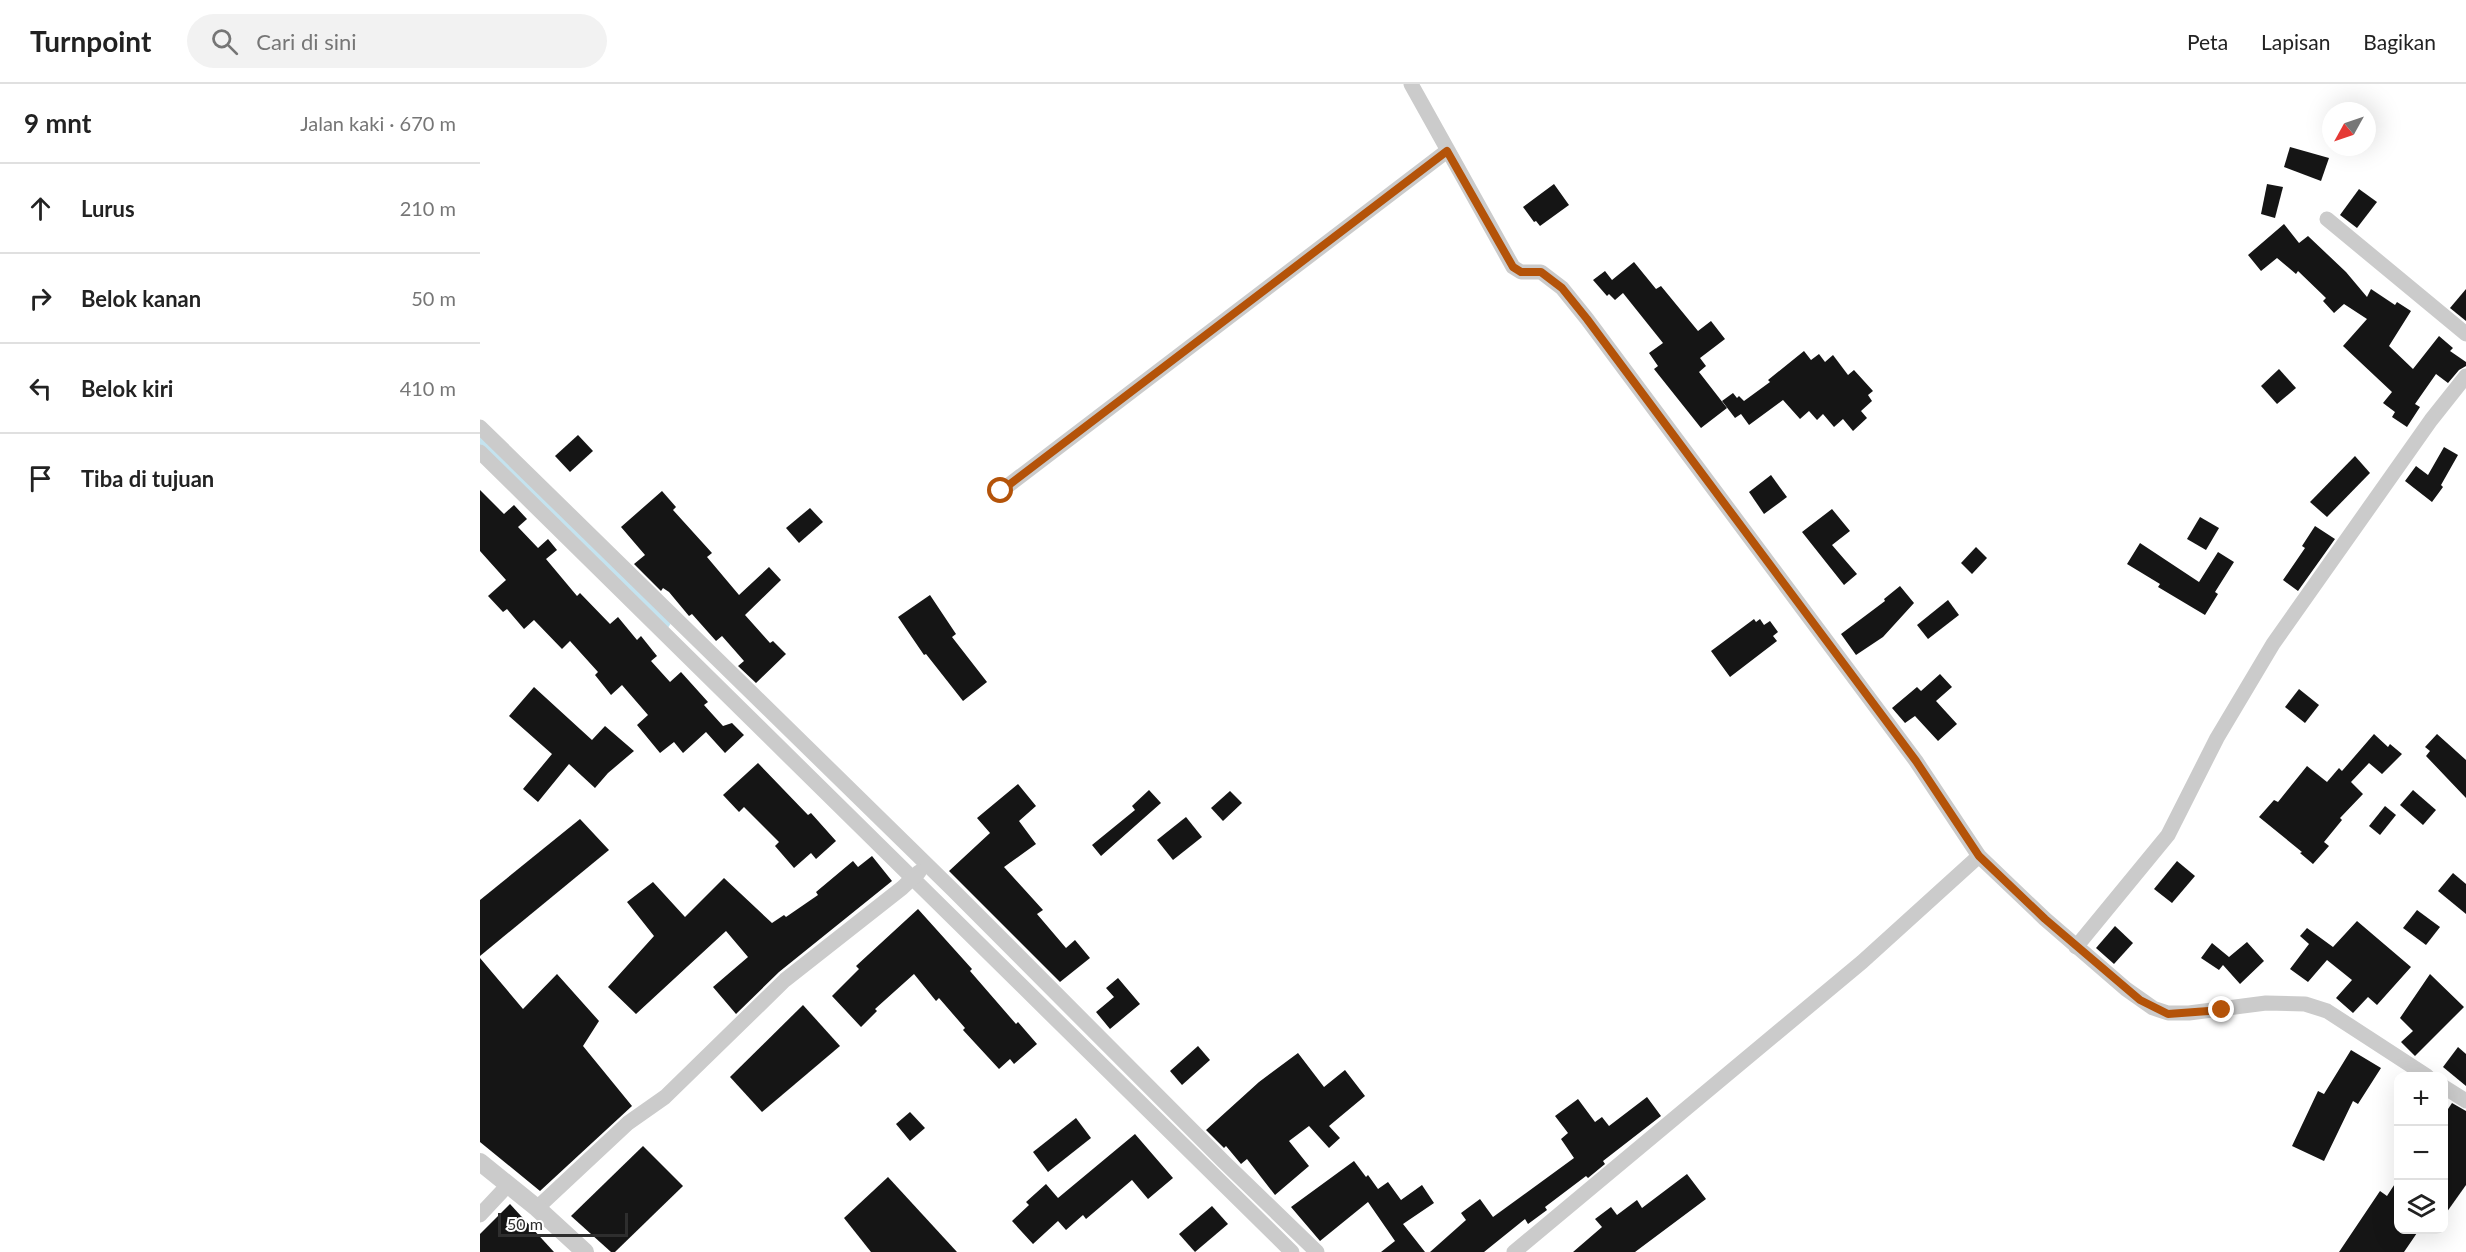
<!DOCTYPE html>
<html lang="id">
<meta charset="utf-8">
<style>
:root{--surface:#fff;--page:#f2f2f2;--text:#222;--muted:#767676;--line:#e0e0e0}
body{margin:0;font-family:Lato,sans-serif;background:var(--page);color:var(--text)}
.controls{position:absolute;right:18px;bottom:18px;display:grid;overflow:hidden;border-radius:12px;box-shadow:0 6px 24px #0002}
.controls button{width:54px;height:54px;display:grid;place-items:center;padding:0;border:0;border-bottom:2px solid var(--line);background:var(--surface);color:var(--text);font:30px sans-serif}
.compass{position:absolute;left:1842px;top:18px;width:54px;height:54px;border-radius:50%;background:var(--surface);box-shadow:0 6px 24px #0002;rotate:230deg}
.scale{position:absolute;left:18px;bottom:15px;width:130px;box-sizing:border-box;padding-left:6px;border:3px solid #2e2e2e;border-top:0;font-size:16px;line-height:21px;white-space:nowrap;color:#2e2e2e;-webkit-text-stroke:4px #fff;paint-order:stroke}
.stop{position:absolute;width:18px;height:18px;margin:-14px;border:4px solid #b45309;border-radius:50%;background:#fff}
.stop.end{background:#b45309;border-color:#fff;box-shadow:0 2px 6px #0008}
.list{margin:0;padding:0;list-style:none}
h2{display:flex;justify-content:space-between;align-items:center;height:78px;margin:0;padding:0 24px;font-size:26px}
h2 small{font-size:20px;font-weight:400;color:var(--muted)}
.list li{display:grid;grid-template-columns:39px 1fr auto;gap:18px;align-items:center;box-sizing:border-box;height:90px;padding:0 24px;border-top:2px solid var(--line)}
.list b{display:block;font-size:22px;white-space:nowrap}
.list em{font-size:20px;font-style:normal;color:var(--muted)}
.icon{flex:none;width:33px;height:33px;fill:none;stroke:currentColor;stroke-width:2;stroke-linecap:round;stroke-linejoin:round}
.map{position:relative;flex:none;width:1986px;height:1168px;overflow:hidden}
header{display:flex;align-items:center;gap:36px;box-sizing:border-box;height:84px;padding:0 30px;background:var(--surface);border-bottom:2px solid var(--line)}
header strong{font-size:28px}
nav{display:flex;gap:33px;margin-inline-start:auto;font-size:21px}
.search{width:420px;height:54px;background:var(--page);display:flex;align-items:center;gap:15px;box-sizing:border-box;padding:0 21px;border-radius:33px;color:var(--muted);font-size:22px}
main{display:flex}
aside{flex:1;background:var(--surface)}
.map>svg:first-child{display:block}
</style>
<header>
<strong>Turnpoint</strong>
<div class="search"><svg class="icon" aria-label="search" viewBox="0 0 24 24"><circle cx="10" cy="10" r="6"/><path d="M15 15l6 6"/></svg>Cari di sini</div>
<nav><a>Peta</a><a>Lapisan</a><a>Bagikan</a></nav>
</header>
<main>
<aside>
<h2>9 mnt<small>Jalan kaki · 670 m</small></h2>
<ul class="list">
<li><svg class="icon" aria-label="ahead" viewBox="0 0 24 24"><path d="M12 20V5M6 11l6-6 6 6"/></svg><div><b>Lurus</b></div><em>210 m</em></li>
<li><svg class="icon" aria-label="right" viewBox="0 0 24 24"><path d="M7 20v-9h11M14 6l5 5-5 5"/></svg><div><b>Belok kanan</b></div><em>50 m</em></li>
<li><svg class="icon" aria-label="left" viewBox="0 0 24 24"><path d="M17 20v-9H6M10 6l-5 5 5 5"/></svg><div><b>Belok kiri</b></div><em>410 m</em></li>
<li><svg class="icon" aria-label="arrive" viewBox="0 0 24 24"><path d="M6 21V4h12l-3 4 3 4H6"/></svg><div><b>Tiba di tujuan</b></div></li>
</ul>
</aside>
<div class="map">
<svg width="1986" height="1168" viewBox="0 0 1986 1168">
<rect width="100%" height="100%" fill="#fff"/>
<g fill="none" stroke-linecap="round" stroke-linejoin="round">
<path stroke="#c4e3ef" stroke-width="18" d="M0 357 182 537"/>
</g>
<g fill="#151515">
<path d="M1810 63 1849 74 1841 97 1804 83Z"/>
<path d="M1074 100 1089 121 1060 142 1056 137 1054 138 1043 123Z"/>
<path d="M1787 100 1803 103 1795 134 1781 130Z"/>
<path d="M1879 105 1897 118 1877 144 1860 131Z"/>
<path d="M1804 140 1819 159 1828 152 1866 188 1887 213 1891 205 1915 221 1917 218 1931 227 1909 262 1933 285 1959 252 1973 264 1970 267 1986 278V282L1979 286 1968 299 1956 290 1935 320 1940 323 1927 343 1912 333 1915 328 1903 319 1912 308 1863 262 1887 235 1864 220 1854 229 1843 217 1846 214 1818 187 1816 190 1797 174 1781 187 1768 171Z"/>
<path d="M1154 178 1176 205 1181 202 1218 247 1231 237 1245 255 1220 274 1226 282 1219 288 1247 324 1221 344 1174 285 1178 282 1169 269 1183 259 1143 209 1135 216 1129 210 1127 212 1113 196 1125 187 1132 196Z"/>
<path d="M1986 205V237L1970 224Z"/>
<path d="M1324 267 1331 276 1339 270 1345 278 1353 271 1368 291 1374 286 1393 307 1388 311 1392 317 1381 327 1387 334 1373 347 1363 335 1354 343 1343 330 1337 336 1329 327 1320 335 1303 316 1269 341 1261 330 1255 334 1242 317 1253 309 1257 314 1259 312 1264 317 1290 298 1288 296Z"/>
<path d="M1799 285 1816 304 1797 320 1781 302Z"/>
<path d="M98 351 113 367 90 388 75 372Z"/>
<path d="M1964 363 1978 371 1961 401 1963 403 1952 418 1925 397 1936 382 1948 391Z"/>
<path d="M1875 372 1890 389 1847 433 1830 418Z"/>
<path d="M1291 391 1307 413 1284 430 1269 408Z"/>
<path d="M0 406 24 430 34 421 47 435 38 443 58 464 68 455 77 466 66 475 97 512 100 509 130 540 138 533 157 556 161 552 177 572 171 577 190 598 201 588 228 618 224 621 243 642 252 639 264 651 245 669 226 648 203 669 194 658 180 669 157 641 168 631 142 601 131 611 115 591 118 588 90 557 82 565 54 536 44 545 27 525 23 528 8 512 26 496 0 467Z"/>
<path d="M182 407 196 423 193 426 232 469 227 473 259 511 289 483 301 496 265 531 290 559 293 557 306 570 276 599 258 582 264 577 242 552 236 557 212 530 209 532 189 508 183 504 181 507 154 480 165 471 141 443Z"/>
<path d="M330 424 343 438 319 459 306 444Z"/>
<path d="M1352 425 1370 447 1352 461 1377 490 1364 501 1322 448Z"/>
<path d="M1720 433 1739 444 1726 466 1707 455Z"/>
<path d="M1835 442 1855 455 1818 507 1803 496 1825 464 1822 462Z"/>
<path d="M1660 459 1719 498 1738 468 1754 478 1735 508 1738 510 1725 531 1678 503 1680 500 1647 480Z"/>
<path d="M1496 463 1507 474 1492 490 1481 479Z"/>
<path d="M1420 502 1434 519 1403 553 1376 571 1361 550 1405 517 1404 515Z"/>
<path d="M450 511 476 550 472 553 507 598 483 617 446 570 444 571 418 533Z"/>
<path d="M1468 516 1479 531 1448 555 1437 541Z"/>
<path d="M1274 535 1276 538 1280 535 1284 541 1290 537 1298 548 1293 552 1297 557 1250 593 1231 567Z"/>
<path d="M1460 590 1472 603 1456 617 1477 640 1458 657 1435 632 1425 639 1412 624 1437 603 1441 607Z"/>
<path d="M54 603 112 656 125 642 154 667 128 689 115 704 89 680 58 718 43 705 72 670 29 632Z"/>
<path d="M1819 605 1839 621 1825 639 1805 623Z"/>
<path d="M1894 650 1908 663 1910 660 1922 670 1902 690 1889 679 1871 698 1883 710 1860 734 1862 736 1844 758 1849 762 1833 780 1820 769 1822 768 1779 733 1794 716 1798 718 1827 682 1847 698 1859 684 1862 687Z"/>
<path d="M1957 650 1986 676V714L1946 672 1950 667 1945 663Z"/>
<path d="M278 679 328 731 331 729 356 757 336 775 331 769 314 784 295 762 299 758 264 723 259 728 243 711Z"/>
<path d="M538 700 556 722 539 737 556 760 524 783 563 826 557 830 586 864 595 856 610 874 580 898 469 787 510 749 497 734Z"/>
<path d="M669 706 681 719 621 772 612 761 655 726 652 722Z"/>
<path d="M1933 706 1956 726 1943 741 1920 721Z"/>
<path d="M750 707 762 719 743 737 731 724Z"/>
<path d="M1905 722 1916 731 1900 751 1889 742Z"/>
<path d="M706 733 722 753 693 776 677 756Z"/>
<path d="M100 735 129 766 0 872V816Z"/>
<path d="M392 772 412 797 299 888 256 930 233 903 268 873 246 847 156 930 128 903 174 852 147 818 173 798 205 833 244 794 292 839 304 831 306 833 338 811 336 808 373 777 378 783Z"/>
<path d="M1697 777 1715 792 1692 819 1674 805Z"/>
<path d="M1973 789 1986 800V830L1958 807Z"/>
<path d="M438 825 492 885 490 887 536 940 538 938 557 960 534 980 530 975 519 985 483 946 485 944 459 914 456 917 434 890 395 925 397 927 381 943 352 912 379 885 376 882Z"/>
<path d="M1937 826 1960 843 1946 861 1923 844Z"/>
<path d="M1877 837 1931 883 1897 921 1888 913 1873 929 1856 914 1872 896 1847 876 1828 898 1810 885 1829 860 1820 852 1827 844 1853 863Z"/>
<path d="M1635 842 1653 859 1634 880 1616 864Z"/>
<path d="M1767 858 1784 877 1760 900 1743 881 1739 886 1721 874 1732 859 1749 873Z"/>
<path d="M0 874 43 925 77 890 119 937 103 962 152 1022 60 1107 0 1058Z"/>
<path d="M1950 890 1984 923 1935 972 1921 958 1933 947 1920 934Z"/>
<path d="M638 894 660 920 630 945 616 928 634 913 626 904Z"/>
<path d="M323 921 360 962 282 1028 250 993Z"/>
<path d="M718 962 730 976 702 1001 690 987Z"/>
<path d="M1978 963 1986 970V1002L1963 983Z"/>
<path d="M1871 966 1901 984 1878 1020 1873 1017 1844 1077 1812 1062 1838 1007 1844 1010Z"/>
<path d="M818 969 844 1003 865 986 885 1012 849 1042 860 1054 849 1064 829 1042 809 1057 829 1082 795 1111 767 1075 761 1080 746 1062 744 1064 726 1046 779 998Z"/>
<path d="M1167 1013 1181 1032 1123 1077 1125 1080 1108 1094 1106 1092 1065 1123 1067 1126 1048 1140 1045 1135 1004 1168H950L986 1136 981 1129 1000 1115 1013 1133 1094 1074 1081 1055 1088 1049 1075 1032 1098 1015 1115 1038 1122 1033 1129 1042Z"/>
<path d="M1972 1019 1986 1027V1101L1964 1132V1031Z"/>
<path d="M430 1028 445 1044 430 1057 416 1040Z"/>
<path d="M596 1034 611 1054 568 1088 553 1068Z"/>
<path d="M655 1050 693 1094 668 1115 652 1096 606 1135 603 1131 586 1146 578 1137 553 1160 532 1137 549 1121 546 1118 566 1100 578 1114Z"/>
<path d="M163 1062 203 1102 135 1168H131L91 1132Z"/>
<path d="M874 1077 886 1093 888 1091 898 1105 908 1098 921 1116 942 1101 954 1119 923 1140 945 1168H901L915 1157 888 1118 840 1157 811 1123Z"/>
<path d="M1207 1090 1226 1115 1155 1168H1093L1122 1143 1115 1135 1131 1123 1137 1131 1157 1116 1162 1124Z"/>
<path d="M408 1093 477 1168H391L364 1134Z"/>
<path d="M1918 1095V1146H1939L1924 1168H1859L1900 1107 1907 1112Z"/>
<path d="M30 1120 74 1168H0V1150Z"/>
<path d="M732 1122 748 1140 715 1168 699 1150Z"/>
</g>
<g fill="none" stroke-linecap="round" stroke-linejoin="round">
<g stroke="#cbcbcb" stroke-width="15">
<path d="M931 0 1033 183 1041 188H1061L1082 204 1107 235 1436 677 1499 772 1565 835 1646 905 1673 924 1688 929H1709L1786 919 1825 920 1847 927 1947 992"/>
<path d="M1847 135 1986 250"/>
<path d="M0 343 473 806 743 1077 837 1168"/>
<path d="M0 368 812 1168"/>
<path d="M521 407 967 67"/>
<path d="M1596 863 1688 751 1737 654 1793 560 1951 336 1986 292"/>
<path d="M1964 1003 1986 1017"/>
<path d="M57 1124 148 1039 185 1013 305 896 422 804 439 788"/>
<path d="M0 1131 28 1101"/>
<path d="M1034 1168 1382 878 1499 772"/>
</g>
<path stroke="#cbcbcb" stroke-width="18" d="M0 1078 57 1124 105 1168"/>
</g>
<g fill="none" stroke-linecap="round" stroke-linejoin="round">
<path stroke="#b45309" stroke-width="8" d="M521 407 967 67 1033 183 1041 188H1061L1082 204 1107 235 1436 677 1499 772 1565 835 1660 916 1688 930 1742 926"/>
</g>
</svg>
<div class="controls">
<button>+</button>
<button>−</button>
<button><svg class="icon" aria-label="layers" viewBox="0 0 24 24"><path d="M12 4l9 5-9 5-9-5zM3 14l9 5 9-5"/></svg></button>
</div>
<svg class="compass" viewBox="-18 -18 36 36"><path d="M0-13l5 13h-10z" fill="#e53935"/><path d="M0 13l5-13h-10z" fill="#767676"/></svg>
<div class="scale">50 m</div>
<div class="stop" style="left:521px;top:407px"></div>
<div class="stop end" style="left:1742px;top:926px"></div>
</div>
</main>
